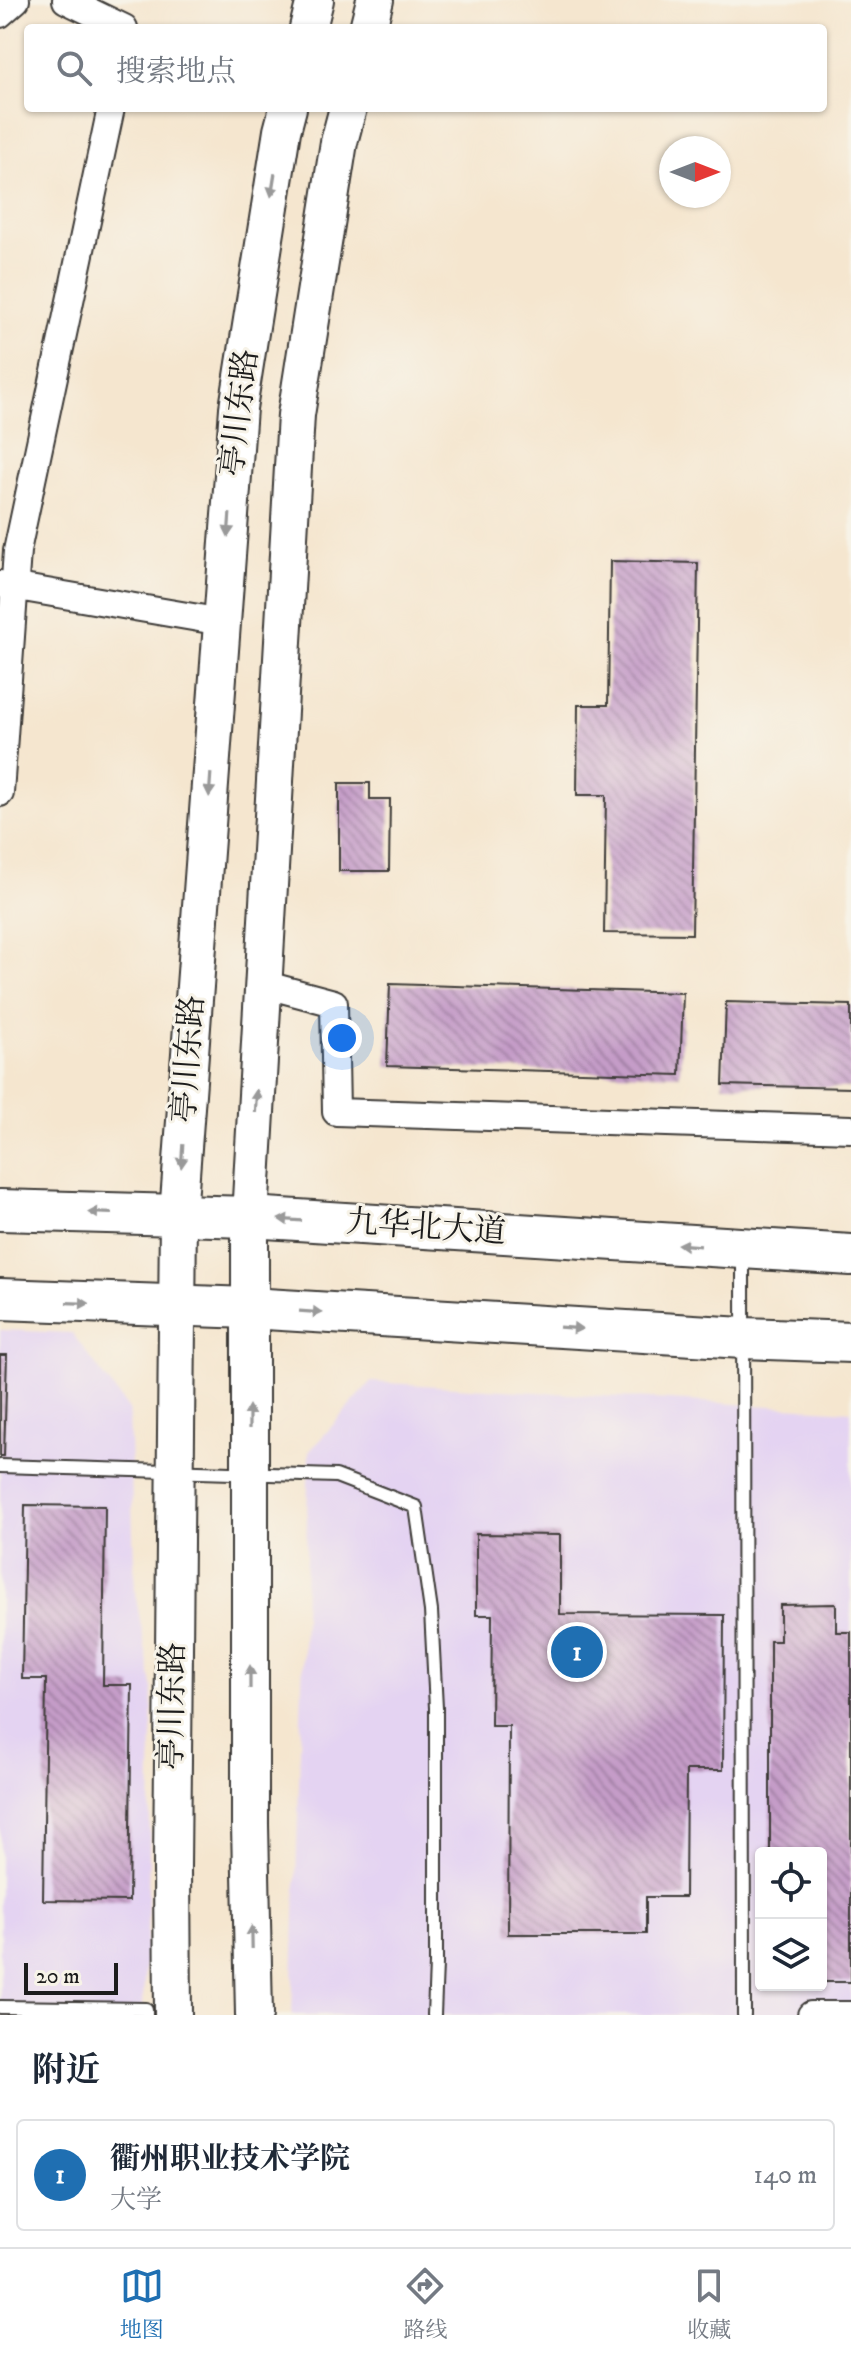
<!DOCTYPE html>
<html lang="zh">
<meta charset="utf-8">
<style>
:root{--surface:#fff;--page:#f2f2f3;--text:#1f2937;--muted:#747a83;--line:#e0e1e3;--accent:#1f6fb2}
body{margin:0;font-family:"IM FELL DW Pica","Noto Serif SC",serif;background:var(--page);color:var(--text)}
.controls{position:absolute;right:24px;bottom:24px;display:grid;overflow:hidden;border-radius:8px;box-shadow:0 2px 6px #0004}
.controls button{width:72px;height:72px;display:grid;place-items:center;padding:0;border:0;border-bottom:2px solid var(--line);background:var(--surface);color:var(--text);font:40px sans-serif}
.compass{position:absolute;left:659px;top:136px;width:72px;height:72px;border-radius:50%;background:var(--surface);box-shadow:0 2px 6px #0004;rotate:90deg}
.scale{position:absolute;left:24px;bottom:20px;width:94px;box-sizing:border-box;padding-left:8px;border:4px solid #1c1c1c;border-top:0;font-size:22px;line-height:28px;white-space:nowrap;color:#1c1c1c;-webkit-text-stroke:6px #f7f3e8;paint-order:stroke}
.you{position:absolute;left:342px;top:1038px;width:28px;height:28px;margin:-20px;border:6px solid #fff;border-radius:50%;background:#1a73e8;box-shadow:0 0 0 12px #1a73e833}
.badge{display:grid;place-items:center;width:52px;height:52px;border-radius:50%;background:var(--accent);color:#fff;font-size:26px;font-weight:700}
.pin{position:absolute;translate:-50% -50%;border:4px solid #fff;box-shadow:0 2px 8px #0006}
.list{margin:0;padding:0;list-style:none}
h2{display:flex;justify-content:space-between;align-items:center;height:104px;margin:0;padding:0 32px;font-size:34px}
h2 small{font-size:26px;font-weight:400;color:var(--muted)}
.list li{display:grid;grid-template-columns:52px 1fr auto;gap:24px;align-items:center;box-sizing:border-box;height:112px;margin:0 16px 16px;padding:0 16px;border:2px solid var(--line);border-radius:8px}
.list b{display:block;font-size:30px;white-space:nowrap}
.list p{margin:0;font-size:26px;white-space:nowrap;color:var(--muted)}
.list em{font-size:26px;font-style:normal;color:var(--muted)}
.icon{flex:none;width:44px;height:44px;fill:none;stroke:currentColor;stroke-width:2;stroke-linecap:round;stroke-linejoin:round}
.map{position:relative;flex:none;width:851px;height:2015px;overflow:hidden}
.search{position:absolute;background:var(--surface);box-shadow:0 2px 6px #0004;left:24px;right:24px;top:24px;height:88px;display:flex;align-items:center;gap:20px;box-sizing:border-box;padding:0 28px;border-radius:8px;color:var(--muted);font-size:30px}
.sheet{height:232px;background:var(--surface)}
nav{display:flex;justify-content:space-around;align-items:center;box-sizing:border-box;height:112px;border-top:2px solid var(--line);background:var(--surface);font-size:22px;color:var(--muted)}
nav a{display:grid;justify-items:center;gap:4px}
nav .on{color:var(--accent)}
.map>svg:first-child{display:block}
</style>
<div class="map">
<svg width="851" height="2015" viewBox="0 0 851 2015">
<defs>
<pattern id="building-back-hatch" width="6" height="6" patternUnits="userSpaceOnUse" patternTransform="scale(2)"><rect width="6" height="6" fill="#c59cc8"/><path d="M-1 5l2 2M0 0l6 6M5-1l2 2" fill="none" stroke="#9f7ea2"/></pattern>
</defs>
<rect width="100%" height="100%" fill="#f7f3e8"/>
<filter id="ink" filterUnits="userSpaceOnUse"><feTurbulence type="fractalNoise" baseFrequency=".0125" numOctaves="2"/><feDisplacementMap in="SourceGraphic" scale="16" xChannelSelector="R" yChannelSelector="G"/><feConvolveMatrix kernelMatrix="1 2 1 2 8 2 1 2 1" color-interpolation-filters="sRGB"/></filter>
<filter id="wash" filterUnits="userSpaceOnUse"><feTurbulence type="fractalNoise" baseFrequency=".006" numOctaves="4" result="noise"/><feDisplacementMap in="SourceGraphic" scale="32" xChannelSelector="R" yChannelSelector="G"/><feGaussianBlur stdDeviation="1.8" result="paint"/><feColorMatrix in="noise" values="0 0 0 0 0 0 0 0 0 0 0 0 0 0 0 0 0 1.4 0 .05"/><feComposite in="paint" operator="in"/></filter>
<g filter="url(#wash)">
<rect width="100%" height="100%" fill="#f5e6cf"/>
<g fill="#e4d3f2" fill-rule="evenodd">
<path d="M0 1330 72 1333 129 1410 135 1593 153 1690 147 1935 142 2015H0Z"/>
<path d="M371 1382 851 1411V2015H292L309 1452ZM761 1853H821V1985H761Z"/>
</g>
<g id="blocks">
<g fill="url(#building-back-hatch)">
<path d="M610 561 698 563 692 934 604 933 606 795H577L578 705H608Z"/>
<path d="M339 783H370V799H390L389 871H339Z"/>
<path d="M390 984 683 993 680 1075 387 1066Z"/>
<path d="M726 1002 851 1005V1088L723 1085Z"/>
<path d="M0 1355H7L4 1456H0Z"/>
<path d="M25 1505 105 1506 103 1685H132L129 1901 43 1900 46 1679H22Z"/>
<path d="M476 1534 560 1535V1614L724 1615 723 1770H686L685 1897H646V1934H508L509 1726H491L492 1615H476Z"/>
<path d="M836 1604V1632H851V1982H821V1853H770V1641H780V1605Z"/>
</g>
</g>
</g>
<g filter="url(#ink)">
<use href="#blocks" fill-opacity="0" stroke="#3d3a37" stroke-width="2"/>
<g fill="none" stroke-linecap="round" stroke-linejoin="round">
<defs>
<g id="service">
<path d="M743 1252 744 2015"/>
<path d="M0 1466 336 1476 416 1507 431 1611 436 1708V1964L434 2015"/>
<path d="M0 2007 146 2009V2015"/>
</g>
<g id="minor">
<path d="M66 0 124 28"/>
<path d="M0 14 16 0"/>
<path d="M0 584 222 622"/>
<path d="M0 793 17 551 111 108"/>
<path d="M263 984 334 1003 336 1112 851 1129"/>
<path d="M811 2015H851"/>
</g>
<g id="secondary">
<path d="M308 28 315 0"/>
<path d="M368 28 375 0"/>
<path d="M173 2015 172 1868 178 1215 238 408 282 131 288 108"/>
<path d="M254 2015 250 1825V1217L296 415 339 142 348 108"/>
</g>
<g id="primary">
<path d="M0 1210 250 1217 851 1255"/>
<path d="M0 1299 249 1308 743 1338 851 1342"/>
</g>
</defs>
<use href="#service" stroke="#3d3a37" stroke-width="16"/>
<use href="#minor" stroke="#3d3a37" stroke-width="30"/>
<use href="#secondary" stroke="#3d3a37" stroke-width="40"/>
<use href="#primary" stroke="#3d3a37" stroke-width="44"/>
<use href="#service" stroke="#fff" stroke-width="12"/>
<use href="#minor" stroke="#fff" stroke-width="26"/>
<use href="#secondary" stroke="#fff" stroke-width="36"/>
<use href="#primary" stroke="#fff" stroke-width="40"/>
</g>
<defs><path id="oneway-solid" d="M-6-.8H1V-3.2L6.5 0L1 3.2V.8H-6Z" transform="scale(2)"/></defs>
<g fill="#999">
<use href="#oneway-solid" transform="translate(273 185) rotate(99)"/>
<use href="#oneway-solid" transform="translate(229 525) rotate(94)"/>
<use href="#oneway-solid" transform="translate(210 785) rotate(94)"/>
<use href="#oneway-solid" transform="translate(256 1101) rotate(-87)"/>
<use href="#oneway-solid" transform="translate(182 1156) rotate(94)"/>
<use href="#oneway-solid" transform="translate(100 1213) rotate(-178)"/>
<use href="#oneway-solid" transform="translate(290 1220) rotate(-176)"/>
<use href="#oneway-solid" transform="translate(689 1245) rotate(-176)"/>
<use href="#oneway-solid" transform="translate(78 1303) rotate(2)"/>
<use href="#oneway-solid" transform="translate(311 1312) rotate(4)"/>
<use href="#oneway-solid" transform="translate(571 1328) rotate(4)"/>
<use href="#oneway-solid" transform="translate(249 1417) rotate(-90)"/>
<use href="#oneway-solid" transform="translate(250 1677) rotate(-90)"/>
<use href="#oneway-solid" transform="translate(252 1937) rotate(-91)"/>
</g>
</g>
<g text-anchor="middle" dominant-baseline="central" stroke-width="6" stroke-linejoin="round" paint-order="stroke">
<g font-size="32" fill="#1c1c1c" stroke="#f7f3e8">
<text transform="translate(240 413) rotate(-83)">亭川东路</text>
<text transform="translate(189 1059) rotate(-86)">亭川东路</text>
<text transform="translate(426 1228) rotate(4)">九华北大道</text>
<text transform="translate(173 1706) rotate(-89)">亭川东路</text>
</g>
</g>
</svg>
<div class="controls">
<button><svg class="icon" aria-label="locate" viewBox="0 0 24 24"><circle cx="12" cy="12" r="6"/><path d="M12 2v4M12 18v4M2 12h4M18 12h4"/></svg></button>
<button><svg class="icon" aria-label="layers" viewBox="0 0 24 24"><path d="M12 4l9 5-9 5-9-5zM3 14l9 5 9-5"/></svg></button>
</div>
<svg class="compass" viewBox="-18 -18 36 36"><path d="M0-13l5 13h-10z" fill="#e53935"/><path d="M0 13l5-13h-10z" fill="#747a83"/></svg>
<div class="scale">20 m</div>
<div class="you"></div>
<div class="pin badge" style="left:577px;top:1652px">1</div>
<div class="search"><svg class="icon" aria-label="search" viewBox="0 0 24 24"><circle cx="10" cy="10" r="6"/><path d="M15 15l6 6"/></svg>搜索地点</div>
</div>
<section class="sheet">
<h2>附近<small></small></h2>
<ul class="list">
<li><span class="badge">1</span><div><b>衢州职业技术学院</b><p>大学</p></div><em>140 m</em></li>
</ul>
</section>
<nav>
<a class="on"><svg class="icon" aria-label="map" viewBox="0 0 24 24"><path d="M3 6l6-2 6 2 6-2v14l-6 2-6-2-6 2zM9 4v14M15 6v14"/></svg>地图</a>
<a><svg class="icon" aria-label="directions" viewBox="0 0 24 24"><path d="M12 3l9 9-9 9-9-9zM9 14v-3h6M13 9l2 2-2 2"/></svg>路线</a>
<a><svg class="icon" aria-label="saved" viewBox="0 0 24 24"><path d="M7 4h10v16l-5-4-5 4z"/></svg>收藏</a>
</nav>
